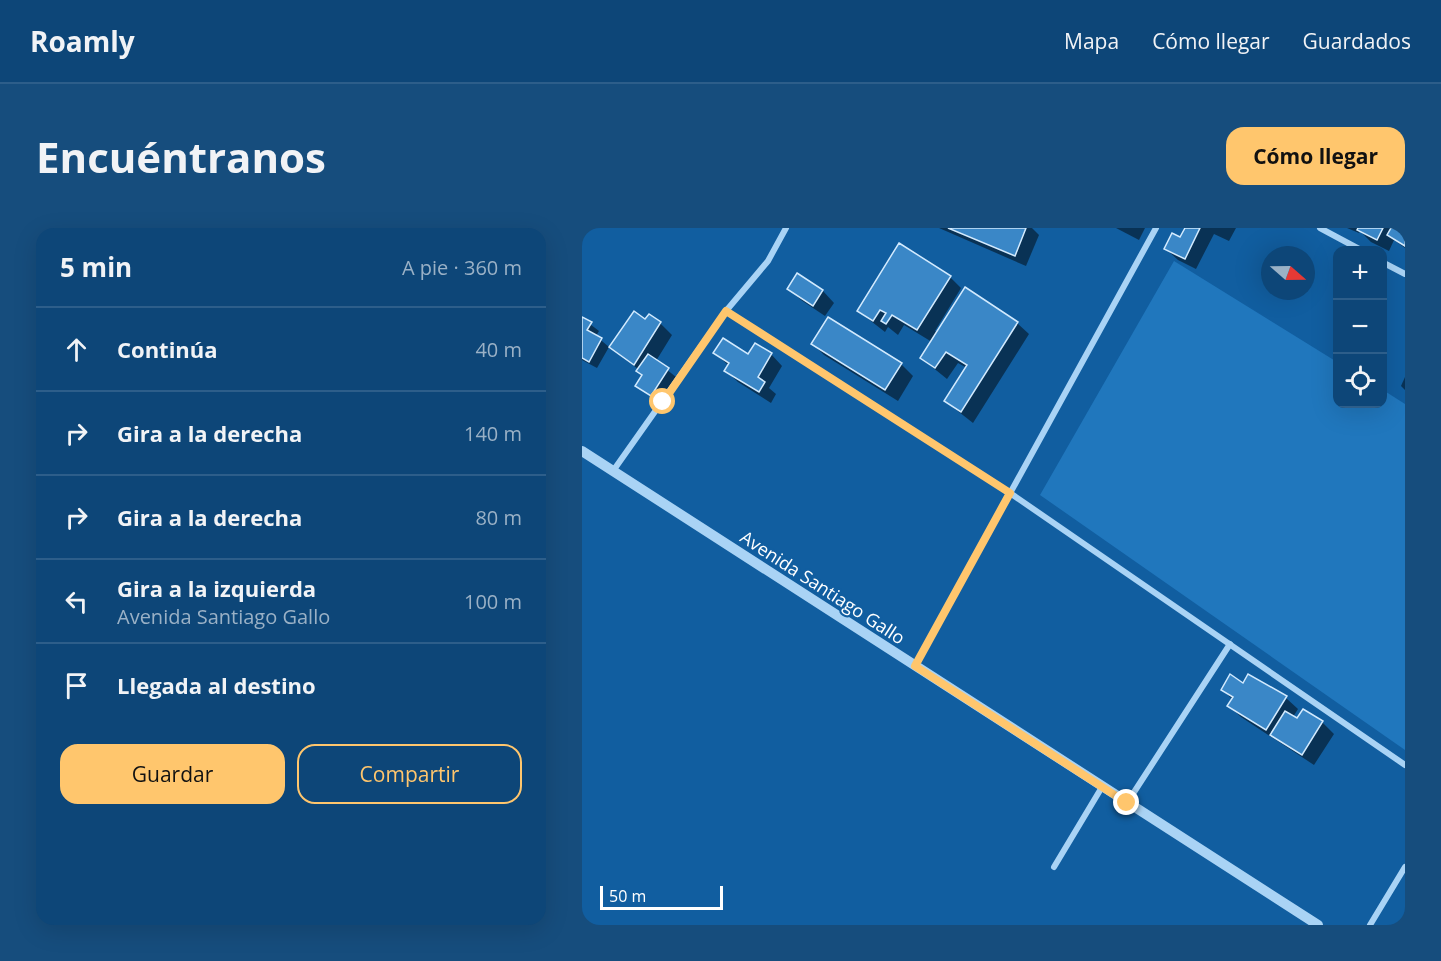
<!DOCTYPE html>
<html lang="es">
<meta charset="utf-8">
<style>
:root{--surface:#0d4678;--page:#164d7d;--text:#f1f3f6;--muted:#9ab1c6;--line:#2d5e8a;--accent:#ffc66d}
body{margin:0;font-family:"Open Sans",sans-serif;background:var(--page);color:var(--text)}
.controls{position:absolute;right:18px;top:18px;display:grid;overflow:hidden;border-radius:12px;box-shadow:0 6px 24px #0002}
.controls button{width:54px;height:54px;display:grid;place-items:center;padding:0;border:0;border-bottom:2px solid var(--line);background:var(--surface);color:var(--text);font:30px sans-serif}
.compass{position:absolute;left:679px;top:18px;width:54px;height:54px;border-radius:50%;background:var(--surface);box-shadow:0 6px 24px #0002;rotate:110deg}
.scale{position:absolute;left:18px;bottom:15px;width:123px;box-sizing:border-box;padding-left:6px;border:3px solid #fff;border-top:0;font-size:16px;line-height:21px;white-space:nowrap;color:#fff;-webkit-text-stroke:4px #115ea0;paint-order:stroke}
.stop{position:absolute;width:18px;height:18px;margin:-14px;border:4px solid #ffc66d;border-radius:50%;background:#fff}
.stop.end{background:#ffc66d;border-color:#fff;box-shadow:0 2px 6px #0008}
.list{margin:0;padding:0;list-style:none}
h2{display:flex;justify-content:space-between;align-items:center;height:78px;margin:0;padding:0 24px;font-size:26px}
h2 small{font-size:20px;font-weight:400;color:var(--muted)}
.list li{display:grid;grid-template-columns:39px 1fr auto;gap:18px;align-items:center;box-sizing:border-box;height:84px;padding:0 24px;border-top:2px solid var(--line)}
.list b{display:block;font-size:22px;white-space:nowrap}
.list p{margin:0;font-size:20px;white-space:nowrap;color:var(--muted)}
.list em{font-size:20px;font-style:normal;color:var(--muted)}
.actions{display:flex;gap:12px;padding:18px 24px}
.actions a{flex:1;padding:14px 0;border:2px solid var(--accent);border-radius:18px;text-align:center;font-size:21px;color:var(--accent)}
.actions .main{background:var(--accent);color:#111}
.icon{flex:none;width:33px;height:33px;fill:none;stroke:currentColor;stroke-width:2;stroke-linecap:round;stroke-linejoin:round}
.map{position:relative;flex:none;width:823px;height:697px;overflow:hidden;border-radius:18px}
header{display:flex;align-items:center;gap:36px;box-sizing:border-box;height:84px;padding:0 30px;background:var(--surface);border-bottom:2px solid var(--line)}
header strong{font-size:28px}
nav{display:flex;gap:33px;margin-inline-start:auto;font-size:21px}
.intro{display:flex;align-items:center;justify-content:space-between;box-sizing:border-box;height:144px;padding:0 36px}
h1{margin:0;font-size:42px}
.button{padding:15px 27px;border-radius:18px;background:var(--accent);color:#111;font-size:21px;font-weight:700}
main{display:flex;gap:36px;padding:0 36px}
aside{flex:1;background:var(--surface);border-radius:18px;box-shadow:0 6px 24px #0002}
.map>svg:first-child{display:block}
</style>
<header>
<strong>Roamly</strong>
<nav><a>Mapa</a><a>Cómo llegar</a><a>Guardados</a></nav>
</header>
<div class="intro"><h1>Encuéntranos</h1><a class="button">Cómo llegar</a></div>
<main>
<aside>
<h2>5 min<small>A pie · 360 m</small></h2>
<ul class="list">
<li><svg class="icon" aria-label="ahead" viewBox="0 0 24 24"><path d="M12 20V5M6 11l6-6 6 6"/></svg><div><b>Continúa</b></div><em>40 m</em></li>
<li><svg class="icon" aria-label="right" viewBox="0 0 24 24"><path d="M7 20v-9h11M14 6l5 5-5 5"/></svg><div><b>Gira a la derecha</b></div><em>140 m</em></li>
<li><svg class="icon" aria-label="right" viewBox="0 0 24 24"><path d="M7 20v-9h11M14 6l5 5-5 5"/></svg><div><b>Gira a la derecha</b></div><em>80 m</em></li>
<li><svg class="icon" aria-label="left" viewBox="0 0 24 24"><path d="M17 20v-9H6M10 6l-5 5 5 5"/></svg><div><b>Gira a la izquierda</b><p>Avenida Santiago Gallo</p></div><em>100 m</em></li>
<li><svg class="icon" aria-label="arrive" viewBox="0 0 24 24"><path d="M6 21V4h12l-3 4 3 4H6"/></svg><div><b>Llegada al destino</b></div></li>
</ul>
<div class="actions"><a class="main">Guardar</a><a>Compartir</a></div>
</aside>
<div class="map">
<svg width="823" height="697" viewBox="0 0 823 697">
<rect width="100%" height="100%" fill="#115ea0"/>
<path fill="#2077bd" d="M592 33 755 134 756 176H800L801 162 823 176V522L458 267Z"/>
<g fill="#0007">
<path d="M357 0H450L457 7 444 38Z"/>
<path d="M534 0H563L557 12Z"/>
<path d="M604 0H654L647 13 632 6 614 41 596 32 584 21 599 11Z"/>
<path d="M765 0H823V20L812 12 807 23 789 14 778 3 777 5Z"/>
<path d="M216 47 241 63 252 75 243 88 219 72 207 61Z"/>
<path d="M368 49 379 60 353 103 356 105 383 61 435 95 447 106 391 195 363 173 385 140 376 135 365 151 339 130 350 114 322 97 316 107 306 99 303 104 276 83Z"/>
<path d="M0 90 17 103 14 108 27 119 15 140 0 132Z"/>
<path d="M246 91 319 136 331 148 316 173 242 127 231 116Z"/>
<path d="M64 93 78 95 90 107 74 133 94 149 77 175 55 158 61 148 57 142 29 119Z"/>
<path d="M133 125 189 126 200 138 187 160 194 166 189 175 156 154 144 143 147 138Z"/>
<path d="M823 149V162L819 158Z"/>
<path d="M667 448 704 470 716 481 711 489 716 492 740 494 752 506 732 537 659 489 647 478 651 472 641 462 661 457Z"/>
</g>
<g fill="#3a87c7" stroke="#d2eafe" stroke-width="1.5">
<path d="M366 0H444L433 28Z"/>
<path d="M603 0H618L603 31 582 21 590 5 598 9Z"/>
<path d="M776 0H801L795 12 775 2Z"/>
<path d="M809 0H823V18L805 7Z"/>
<path d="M317 15 369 48 335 102 310 87 304 96 299 93 304 85 298 82 291 93 275 83Z"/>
<path d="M215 45 241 62 231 78 205 61Z"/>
<path d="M383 59 436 94 379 184 362 173 385 137 364 124 353 140 338 130Z"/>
<path d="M52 83 63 91 67 86 79 94 52 137 27 119Z"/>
<path d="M0 89 10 94 5 102 20 110 7 134 0 130Z"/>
<path d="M246 89 320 135 303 162 229 116Z"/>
<path d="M141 110 166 126 173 115 190 125 176 149 183 154 177 164 142 143 147 135 131 125Z"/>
<path d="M66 126 87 140 69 168 53 158 60 147 54 143Z"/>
<path d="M648 446 661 455 666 446 705 468 684 502 645 478 651 469 639 462Z"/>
<path d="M721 481 741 493 720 527 688 507 703 483 715 490Z"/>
</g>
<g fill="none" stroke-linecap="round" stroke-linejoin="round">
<g stroke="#a9d3f5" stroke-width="6">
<path d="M738 0 779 22"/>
<path d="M800 34 823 46"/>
<path d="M144 83 428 265 823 537"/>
<path d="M31 243 144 83 186 33 204 0"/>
<path d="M333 438 574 0"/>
<path d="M545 575 648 416"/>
<path d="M472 639 520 559"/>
<path d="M788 697 823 639"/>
</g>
<path stroke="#a9d3f5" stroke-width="10" d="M0 223 736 697"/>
</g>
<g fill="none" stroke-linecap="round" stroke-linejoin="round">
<path stroke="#ffc66d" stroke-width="8" d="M81 174 144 83 428 265 333 438 545 575"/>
</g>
<g text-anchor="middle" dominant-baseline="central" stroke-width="4.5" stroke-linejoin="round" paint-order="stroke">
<g font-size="18" fill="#fff" stroke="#115ea0">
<text transform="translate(241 359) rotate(33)">Avenida Santiago Gallo</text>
</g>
</g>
</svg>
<div class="controls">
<button>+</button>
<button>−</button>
<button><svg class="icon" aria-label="locate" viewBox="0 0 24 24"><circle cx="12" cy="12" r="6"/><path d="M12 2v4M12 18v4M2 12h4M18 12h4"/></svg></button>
</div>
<svg class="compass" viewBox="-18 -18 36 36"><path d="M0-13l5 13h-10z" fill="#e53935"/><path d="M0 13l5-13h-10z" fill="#9ab1c6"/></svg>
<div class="scale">50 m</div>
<div class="stop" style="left:81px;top:174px"></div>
<div class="stop end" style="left:545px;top:575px"></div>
</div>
</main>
